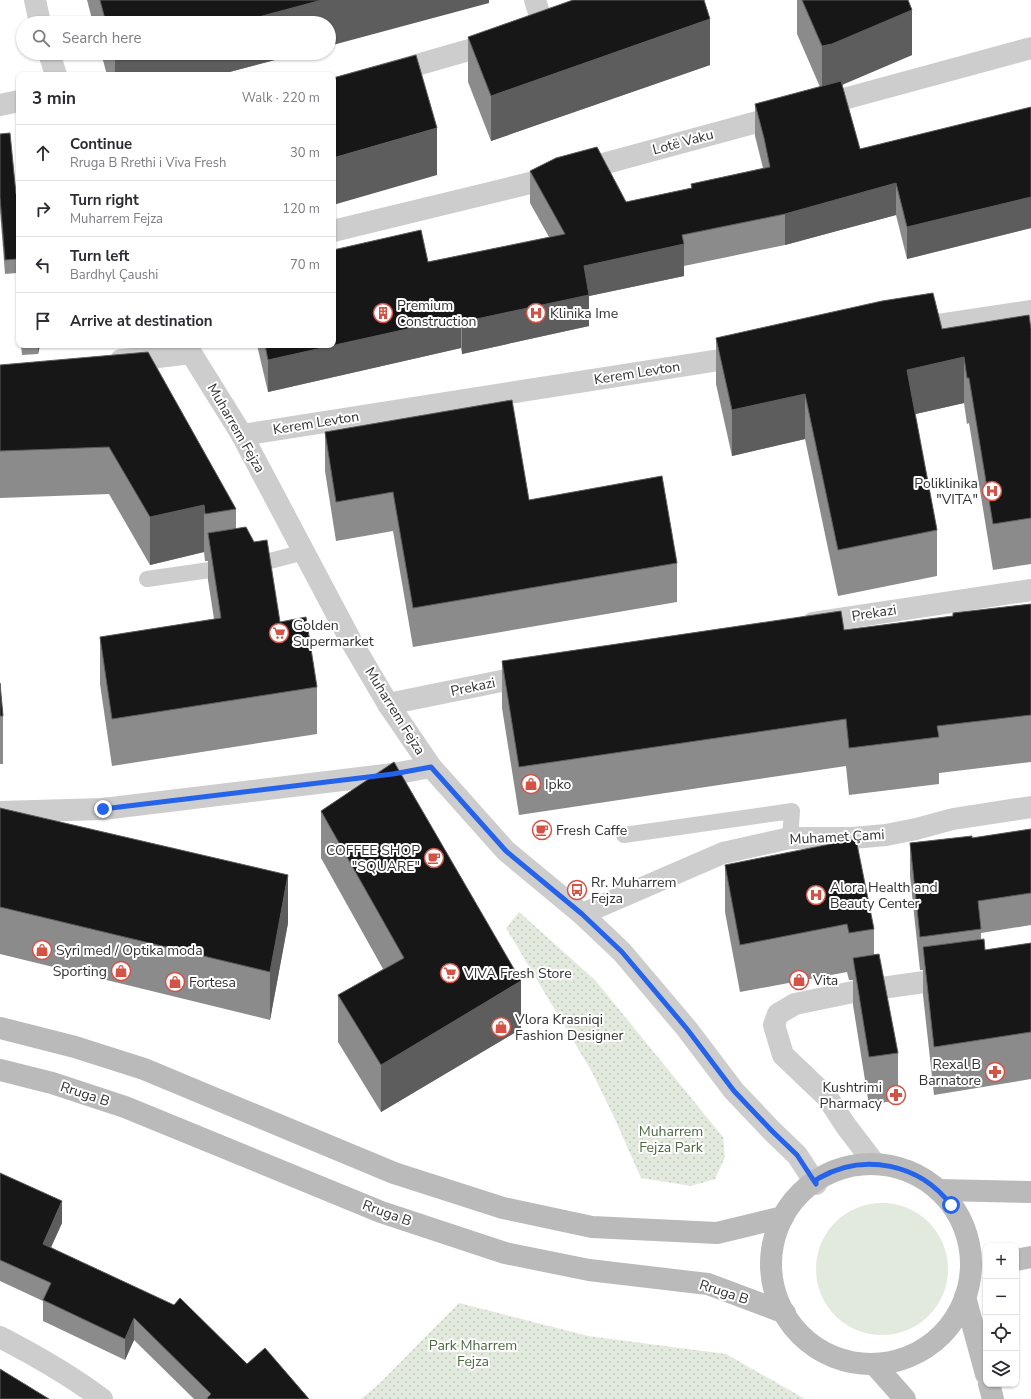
<!DOCTYPE html>
<meta charset="utf-8">
<style>
:root{--surface:#fff;--page:#f2f2f3;--text:#2b2b33;--muted:#7c7c81;--line:#e1e1e2}
body{margin:0;font-family:"Nunito Sans",sans-serif;background:var(--page);color:var(--text)}
.controls{position:absolute;right:12px;bottom:12px;display:grid;overflow:hidden;border-radius:8px;box-shadow:0 1px 3px #0004}
.controls button{width:36px;height:36px;display:grid;place-items:center;padding:0;border:0;border-bottom:1px solid var(--line);background:var(--surface);color:var(--text);font:20px sans-serif}
.stop{position:absolute;width:12px;height:12px;margin:-9px;border:3px solid #2563eb;border-radius:50%;background:#fff}
.stop.end{background:#2563eb;border-color:#fff;box-shadow:0 1px 4px #0008}
.list{margin:0;padding:0;list-style:none}
h2{display:flex;justify-content:space-between;align-items:center;height:52px;margin:0;padding:0 16px;font-size:17px}
h2 small{font-size:13px;font-weight:400;color:var(--muted)}
.list li{display:grid;grid-template-columns:26px 1fr auto;gap:12px;align-items:center;box-sizing:border-box;height:56px;padding:0 16px;border-top:1px solid var(--line)}
.list b{display:block;font-size:15px;white-space:nowrap}
.list p{margin:0;font-size:13px;white-space:nowrap;color:var(--muted)}
.list em{font-size:13px;font-style:normal;color:var(--muted)}
.icon{flex:none;width:22px;height:22px;fill:none;stroke:currentColor;stroke-width:2;stroke-linecap:round;stroke-linejoin:round}
.map{position:relative;flex:none;width:1031px;height:1399px;overflow:hidden}
.search{position:absolute;background:var(--surface);box-shadow:0 1px 3px #0004;left:16px;top:16px;width:320px;height:44px;display:flex;align-items:center;gap:10px;box-sizing:border-box;padding:0 14px;border-radius:22px;color:var(--muted);font-size:15px}
.panel{position:absolute;background:var(--surface);box-shadow:0 1px 3px #0004;left:16px;top:72px;width:320px;height:276px;border-radius:8px}
.map>svg:first-child{display:block}
</style>
<div class="map">
<svg width="1031" height="1399" viewBox="0 0 1031 1399">
<defs>
<pattern id="park-dots" width="8" height="8" patternUnits="userSpaceOnUse"><rect width="8" height="8" fill="#e2e9dd"/><path d="M2 2h.1M6 6h.1" fill="none" stroke="#c2c8be" stroke-width="1.8" stroke-linecap="round"/></pattern>
</defs>
<rect width="100%" height="100%" fill="#fff"/>
<circle fill="#e2e9dd" cx="882" cy="1269" r="66"/>
<g fill="url(#park-dots)">
<path d="M519 912 595 980 723 1137 725 1157 715 1179 691 1186 641 1178 614 1117 592 1072 506 928Z"/>
<path d="M459 1303 588 1336 726 1354 805 1399H361L379 1384Z"/>
</g>
<g fill="none" stroke-linecap="round" stroke-linejoin="round">
<g stroke="#cdcdcd" stroke-width="16">
<path d="M147 579 266 562 304 552"/>
<path d="M624 835 792 811 790 838"/>
</g>
<g stroke="#cdcdcd" stroke-width="22">
<path d="M535 0 544 29"/>
<path d="M333 89 497 42"/>
<path d="M0 105 19 101"/>
<path d="M818 106 1031 48"/>
<path d="M333 231 555 177 783 115"/>
<path d="M912 329 1031 311"/>
<path d="M121 360 158 357 191 353"/>
<path d="M242 435 745 356"/>
<path d="M813 623 1031 590"/>
<path d="M388 704 531 675"/>
<path d="M0 812 103 809 393 774 431 767"/>
<path d="M582 914 723 853 790 838H852L886 835 916 829 953 819 1031 807"/>
<path d="M875 1164 846 1126 827 1097 783 1055 774 1025 778 1014 795 1004 853 992 953 978"/>
<path d="M0 1337C35 1355 70 1375 102 1399"/>
</g>
<g stroke="#cdcdcd" stroke-width="22">
<path d="M35 0 40 23"/>
<path d="M49 53 56 75"/>
<path d="M188 345 191 353 242 435 351 641 388 704 431 767 506 851 582 914 622 952 687 1029 734 1091 772 1131 797 1155 816 1184"/>
</g>
<g stroke="#bababa" stroke-width="22">
<path d="M0 1028 75 1047 144 1069 394 1173 503 1208 592 1227 717 1233 783 1217"/>
<path d="M0 1070 52 1083 125 1107 381 1212 505 1253 589 1270 708 1284 785 1313"/>
<circle cx="871" cy="1264" r="100"/>
<path d="M939 1190 1031 1192"/>
<path d="M1016 1260 1031 1257"/>
<path d="M965 1297 986 1374"/>
<path d="M874 1364 905 1399"/>
<path d="M989 1384 993 1399"/>
</g>
</g>
<g fill="#8b8b8b">
<path d="M87 0H489V3L329 23H93Z"/>
<path d="M797 0H908L912 55 842 85 860 149 1031 107V228L907 259 896 215 785 245 684 266V276L589 296V326L462 354 461 348 268 392 257 345H333L428 262 549 237 530 203V171L626 202 691 188V184L763 168 755 136V104L820 87 797 34Z"/>
<path d="M468 37 710 65 491 141 468 82Z"/>
<path d="M101 53H301L218 75H107Z"/>
<path d="M0 134 16 194 19 193V307L17 273 5 274 0 211Z"/>
<path d="M942 329H1031V564L993 570 969 423 967 424 964 403 915 414 937 530V576L838 596 805 439 732 456 716 384V338Z"/>
<path d="M21 345H40L38 354 22 355Z"/>
<path d="M0 365 236 509V529L280 622 317 687V734L112 766 100 684V637L214 619 208 580V561H205L204 552 150 565 109 494 0 498Z"/>
<path d="M325 432 529 500 677 563V602L413 647 393 531 336 541 325 471Z"/>
<path d="M1031 604V762L939 773V784L849 795 846 766 519 815 502 708V661L844 630 953 616V613Z"/>
<path d="M0 683 3 716V764H0Z"/>
<path d="M0 808 288 923 270 1020 0 954Z"/>
<path d="M321 811 521 1029 381 1112 338 1042V995L383 969 321 858Z"/>
<path d="M1031 829V925L981 933V939L985 950 1031 943V1079L934 1095 923 995V970H920L910 876V843L972 838Z"/>
<path d="M725 865 874 929V954L898 1053V1100L869 1105 853 1005V980H849L847 972 740 992 725 912Z"/>
<path d="M0 1173 62 1223 51 1247 247 1364 309 1399H194L134 1340 125 1360 43 1321V1301L0 1281Z"/>
</g>
<g fill="#5d5d5d">
<path d="M322 0H489V3L329 46V23H236Z"/>
<path d="M912 10V55L832 89 822 92V46Z"/>
<path d="M710 19V65L491 141V96Z"/>
<path d="M123 53H301L218 75H115V55Z"/>
<path d="M437 128V175L333 205V158Z"/>
<path d="M896 183V215L785 245V214Z"/>
<path d="M1031 197V228L907 259V227Z"/>
<path d="M684 244V276L589 296V326L462 354V322L584 266Z"/>
<path d="M461 317V348L268 392V360Z"/>
<path d="M38 345H40L38 354Z"/>
<path d="M964 357V403L907 416V370Z"/>
<path d="M805 394V439L732 456V410Z"/>
<path d="M204 505V552L150 565V517Z"/>
<path d="M288 875V923L270 1020V972Z"/>
<path d="M521 981V1029L381 1112V1065Z"/>
<path d="M62 1201V1223L43 1265V1244Z"/>
<path d="M134 1318V1340L125 1360V1339Z"/>
</g>
<g fill="#171717" stroke="#5d5d5d">
<path d="M100 0H322L236 23H106Z"/>
<path d="M573 0H704L710 19 491 96 468 37Z"/>
<path d="M802 0H908L912 10 832 44 822 46Z"/>
<path d="M114 53H123L115 55Z"/>
<path d="M416 55 437 128 333 158V78Z"/>
<path d="M841 81 860 149 1031 107V197L907 227 896 183 785 214 682 235 684 244 584 266 589 295 462 322 461 317 268 360 265 345H333V250L421 230 428 262 565 234 530 171 556 158 597 147 626 202 692 188 691 184 770 167 764 138 755 104Z"/>
<path d="M10 133 16 194 19 193V292L17 259 5 260 0 197V134Z"/>
<path d="M933 293 942 329 1029 315 1031 329V518L993 524 969 378H967L964 357 907 370 937 530 838 550 805 394 732 410 716 338 882 301Z"/>
<path d="M148 352 236 509 205 514 204 505 150 517 109 447 0 451V365Z"/>
<path d="M512 400 529 500 662 476 677 563 413 608 393 492 336 502 325 432Z"/>
<path d="M246 527 254 542 267 540 280 622 306 617 317 687 112 719 100 637 221 618 208 533Z"/>
<path d="M1031 604V715L937 726 939 737 849 748 846 719 519 767 502 661 841 611 844 630 953 616V613Z"/>
<path d="M0 683 3 716H0Z"/>
<path d="M394 762 521 981 381 1065 338 995 404 958 321 811Z"/>
<path d="M0 808 288 875 270 972 0 907Z"/>
<path d="M1031 829V893L978 901 981 929 920 937 910 843 972 836V838Z"/>
<path d="M856 839 874 929 849 933 847 924 740 945 725 865Z"/>
<path d="M984 939 985 950 1031 943V1032L934 1047 923 947Z"/>
<path d="M879 954 898 1053 869 1057 853 958Z"/>
<path d="M0 1173 62 1201 43 1244 174 1305 180 1298 247 1364 265 1348 309 1399H208L207 1398 211 1394 134 1318 125 1339 43 1300 51 1283 0 1260Z"/>
<path d="M0 1369 49 1399H0Z"/>
</g>
<g fill="none" stroke-linecap="round" stroke-linejoin="round">
<path stroke="#2563eb" stroke-width="5" d="M103 809 393 774 431 767 506 851 582 914 622 952 687 1029 734 1091 772 1131 797 1155 816 1184V1180L819 1178C864 1152 920 1164 951 1205"/>
</g>
<defs>
<symbol id="building-ring" viewBox="-11 -11 22 22"><circle r="9.5" fill="#fff" stroke="#d45246" stroke-width="1.5"/><path d="M-4-6H4V6H1V3H-1V6H-4ZM-2.5-4.3h1.7v1.8h-1.7ZM.8-4.3h1.7v1.8H.8ZM-2.5-1h1.7V.8h-1.7ZM.8-1h1.7V.8H.8Z" fill="#d45246"/></symbol>
<symbol id="hospital-ring" viewBox="-11 -11 22 22"><circle r="9.5" fill="#fff" stroke="#d45246" stroke-width="1.5"/><path d="M-5-5h3v3.5h4V-5h3V5h-3V1.5h-4V5h-3Z" fill="#d45246"/></symbol>
<symbol id="supermarket-ring" viewBox="-11 -11 22 22"><circle r="9.5" fill="#fff" stroke="#d45246" stroke-width="1.5"/><path d="M-6-5.5h2.5l.6 2H6L4.5 2H-2.5L-4.4-4H-6ZM-1.5 3.2a1.3 1.3 0 1 0 .1 0ZM3 3.2a1.3 1.3 0 1 0 .1 0Z" fill="#d45246"/></symbol>
<symbol id="shop-ring" viewBox="-11 -11 22 22"><circle r="9.5" fill="#fff" stroke="#d45246" stroke-width="1.5"/><path d="M-5-2.5h2.3a2.7 3.5 0 0 1 5.4 0H5L5.5 6h-11ZM-1.5-2.5h3a1.5 2.3 0 0 0-3 0Z" fill="#d45246"/></symbol>
<symbol id="cafe-ring" viewBox="-11 -11 22 22"><circle r="9.5" fill="#fff" stroke="#d45246" stroke-width="1.5"/><path d="M-5.5-4.5H6V0H3Q3 3.5 0 3.5H-2.5Q-5.5 3.5-5.5 0ZM3-3.2v2h1.7v-2ZM-6 4.5H4V6H-6Z" fill="#d45246"/></symbol>
<symbol id="bus-ring" viewBox="-11 -11 22 22"><circle r="9.5" fill="#fff" stroke="#d45246" stroke-width="1.5"/><path d="M-5-6H5V4H4V6H2V4H-2V6H-4V4H-5ZM-3.5-4V0h7V-4ZM-3.5 1.2v1.5H-2V1.2ZM2 1.2v1.5H3.5V1.2Z" fill="#d45246"/></symbol>
<symbol id="pharmacy-ring" viewBox="-11 -11 22 22"><circle r="9.5" fill="#fff" stroke="#d45246" stroke-width="1.5"/><path d="M-2-6h4v4h4v4h-4v4h-4v-4h-4v-4h4Z" fill="#d45246"/></symbol>
</defs>
<g fill-rule="evenodd">
<use href="#building-ring" x="372" y="302" width="22" height="22"/>
<use href="#hospital-ring" x="525" y="302" width="22" height="22"/>
<use href="#hospital-ring" x="981" y="480" width="22" height="22"/>
<use href="#supermarket-ring" x="268" y="622" width="22" height="22"/>
<use href="#shop-ring" x="520" y="773" width="22" height="22"/>
<use href="#cafe-ring" x="531" y="819" width="22" height="22"/>
<use href="#cafe-ring" x="423" y="847" width="22" height="22"/>
<use href="#bus-ring" x="566" y="879" width="22" height="22"/>
<use href="#hospital-ring" x="805" y="884" width="22" height="22"/>
<use href="#shop-ring" x="31" y="939" width="22" height="22"/>
<use href="#shop-ring" x="110" y="960" width="22" height="22"/>
<use href="#supermarket-ring" x="439" y="962" width="22" height="22"/>
<use href="#shop-ring" x="788" y="969" width="22" height="22"/>
<use href="#shop-ring" x="164" y="971" width="22" height="22"/>
<use href="#shop-ring" x="490" y="1016" width="22" height="22"/>
<use href="#pharmacy-ring" x="984" y="1061" width="22" height="22"/>
<use href="#pharmacy-ring" x="885" y="1084" width="22" height="22"/>
</g>
<g text-anchor="middle" dominant-baseline="central" stroke-width="4" stroke-linejoin="round" paint-order="stroke">
<g font-size="14" fill="#303030" stroke="#fff">
<text transform="translate(683 142) rotate(-15)">Lotë Vaku</text>
<text transform="translate(637 373) rotate(-9)">Kerem Levton</text>
<text transform="translate(316 423) rotate(-9)">Kerem Levton</text>
<text transform="translate(236 428) rotate(60)">Muharrem Fejza</text>
<text transform="translate(874 613) rotate(-9)">Prekazi</text>
<text transform="translate(473 687) rotate(-12)">Prekazi</text>
<text transform="translate(395 711) rotate(58)">Muharrem Fejza</text>
<text transform="translate(837 837) rotate(-3)">Muhamet Çami</text>
<text transform="translate(85 1094) rotate(18)">Rruga B</text>
<text transform="translate(387 1213) rotate(20)">Rruga B</text>
<text transform="translate(724 1292) rotate(18)">Rruga B</text>
</g>
<g font-size="14" fill="#303030" stroke="#fff" text-anchor="start">
<text x="397" y="305">Premium<tspan x="397" dy="16">Construction</tspan></text>
<text x="550" y="313">Klinika Ime</text>
<text x="978" y="483" text-anchor="end">Poliklinika<tspan x="978" dy="16">"VITA"</tspan></text>
<text x="293" y="625">Golden<tspan x="293" dy="16">Supermarket</tspan></text>
<text x="545" y="784">Ipko</text>
<text x="556" y="830">Fresh Caffe</text>
<text x="420" y="850" text-anchor="end">COFFEE SHOP<tspan x="420" dy="16">"SQUARE"</tspan></text>
<text x="591" y="882">Rr. Muharrem<tspan x="591" dy="16">Fejza</tspan></text>
<text x="830" y="887">Alora Health and<tspan x="830" dy="16">Beauty Center</tspan></text>
<text x="56" y="950">Syri med / Optika moda</text>
<text x="107" y="971" text-anchor="end">Sporting</text>
<text x="464" y="973">VIVA Fresh Store</text>
<text x="813" y="980">Vita</text>
<text x="189" y="982">Fortesa</text>
<text x="515" y="1019">Vlora Krasniqi<tspan x="515" dy="16">Fashion Designer</tspan></text>
<text x="981" y="1064" text-anchor="end">Rexal B<tspan x="981" dy="16">Barnatore</tspan></text>
<text x="882" y="1087" text-anchor="end">Kushtrimi<tspan x="882" dy="16">Pharmacy</tspan></text>
</g>
<g font-size="14" fill="#4e6842" stroke="#fff">
<text x="671" y="1131">Muharrem<tspan x="671" dy="16">Fejza Park</tspan></text>
<text x="473" y="1345">Park Mharrem<tspan x="473" dy="16">Fejza</tspan></text>
</g>
</g>
</svg>
<div class="controls">
<button>+</button>
<button>−</button>
<button><svg class="icon" aria-label="locate" viewBox="0 0 24 24"><circle cx="12" cy="12" r="6"/><path d="M12 2v4M12 18v4M2 12h4M18 12h4"/></svg></button>
<button><svg class="icon" aria-label="layers" viewBox="0 0 24 24"><path d="M12 4l9 5-9 5-9-5zM3 14l9 5 9-5"/></svg></button>
</div>
<div class="stop" style="left:951px;top:1205px"></div>
<div class="stop end" style="left:103px;top:809px"></div>
<div class="search"><svg class="icon" aria-label="search" viewBox="0 0 24 24"><circle cx="10" cy="10" r="6"/><path d="M15 15l6 6"/></svg>Search here</div>
<section class="panel">
<h2>3 min<small>Walk · 220 m</small></h2>
<ul class="list">
<li><svg class="icon" aria-label="ahead" viewBox="0 0 24 24"><path d="M12 20V5M6 11l6-6 6 6"/></svg><div><b>Continue</b><p>Rruga B Rrethi i Viva Fresh</p></div><em>30 m</em></li>
<li><svg class="icon" aria-label="right" viewBox="0 0 24 24"><path d="M7 20v-9h11M14 6l5 5-5 5"/></svg><div><b>Turn right</b><p>Muharrem Fejza</p></div><em>120 m</em></li>
<li><svg class="icon" aria-label="left" viewBox="0 0 24 24"><path d="M17 20v-9H6M10 6l-5 5 5 5"/></svg><div><b>Turn left</b><p>Bardhyl Çaushi</p></div><em>70 m</em></li>
<li><svg class="icon" aria-label="arrive" viewBox="0 0 24 24"><path d="M6 21V4h12l-3 4 3 4H6"/></svg><div><b>Arrive at destination</b></div></li>
</ul>
</section>
</div>
